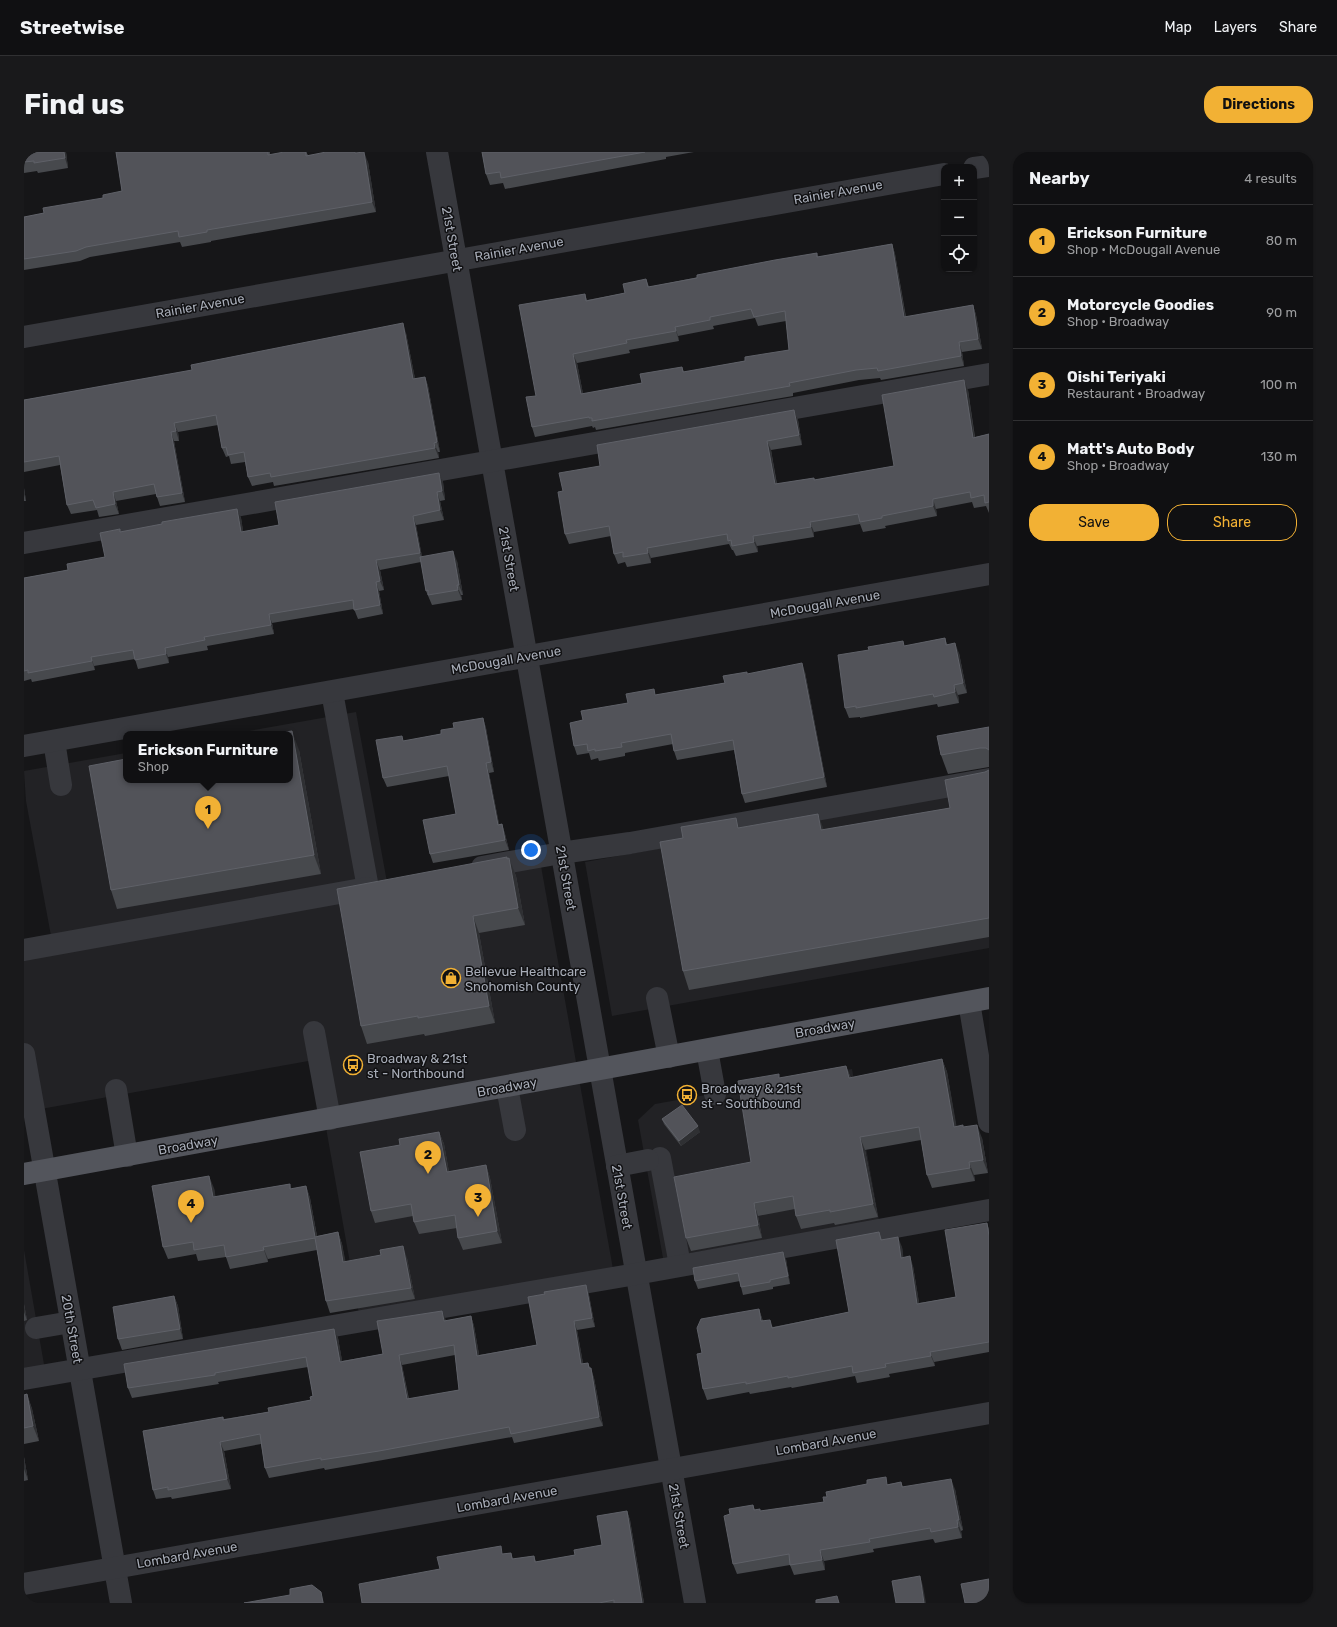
<!DOCTYPE html>
<meta charset="utf-8">
<style>
:root{--surface:#101012;--page:#19191b;--text:#f1f3f6;--muted:#9c9d9f;--line:#303032;--accent:#f2b134}
body{margin:0;font-family:Rubik,sans-serif;background:var(--page);color:var(--text)}
.controls{position:absolute;right:12px;top:12px;display:grid;overflow:hidden;border-radius:8px;box-shadow:0 1px 3px #0004}
.controls button{width:36px;height:36px;display:grid;place-items:center;padding:0;border:0;border-bottom:1px solid var(--line);background:var(--surface);color:var(--text);font:20px sans-serif}
.you{position:absolute;left:507px;top:698px;width:14px;height:14px;margin:-10px;border:3px solid #fff;border-radius:50%;background:#1a73e8;box-shadow:0 0 0 6px #1a73e833}
.badge{display:grid;place-items:center;width:26px;height:26px;border-radius:50%;background:var(--accent);color:#111;font-size:13px;font-weight:700}
.pin{position:absolute;translate:-50% -33px;filter:drop-shadow(0 1px 2px #0008)}
.pin::after{content:'';position:absolute;top:21px;width:14px;height:12px;background:inherit;clip-path:polygon(0 0,100% 0,50% 100%)}
.popup{position:absolute;left:99px;top:579px;width:170px;height:52px;box-sizing:border-box;display:grid;place-content:center;border-radius:8px;background:var(--surface);filter:drop-shadow(0 1px 3px #0005);font-size:13px;white-space:nowrap;color:var(--muted)}
.popup b{font-size:15px;color:var(--text)}
.popup::after{content:'';position:absolute;left:50%;top:100%;margin-left:-8px;border:8px solid transparent;border-top-color:var(--surface)}
.list{margin:0;padding:0;list-style:none}
h2{display:flex;justify-content:space-between;align-items:center;height:52px;margin:0;padding:0 16px;font-size:17px}
h2 small{font-size:13px;font-weight:400;color:var(--muted)}
.list li{display:grid;grid-template-columns:26px 1fr auto;gap:12px;align-items:center;box-sizing:border-box;height:72px;padding:0 16px;border-top:1px solid var(--line)}
.list b{display:block;font-size:15px;white-space:nowrap}
.list p{margin:0;font-size:13px;white-space:nowrap;color:var(--muted)}
.list em{font-size:13px;font-style:normal;color:var(--muted)}
.actions{display:flex;gap:8px;padding:12px 16px}
.actions a{flex:1;padding:9px 0;border:1px solid var(--accent);border-radius:16px;text-align:center;font-size:14px;color:var(--accent)}
.actions .main{background:var(--accent);color:#111}
.icon{flex:none;width:22px;height:22px;fill:none;stroke:currentColor;stroke-width:2;stroke-linecap:round;stroke-linejoin:round}
.map{position:relative;flex:none;width:965px;height:1451px;overflow:hidden;border-radius:16px}
header{display:flex;align-items:center;gap:24px;box-sizing:border-box;height:56px;padding:0 20px;background:var(--surface);border-bottom:1px solid var(--line)}
header strong{font-size:19px}
nav{display:flex;gap:22px;margin-inline-start:auto;font-size:14px}
.intro{display:flex;align-items:center;justify-content:space-between;box-sizing:border-box;height:96px;padding:0 24px}
h1{margin:0;font-size:28px}
.button{padding:10px 18px;border-radius:16px;background:var(--accent);color:#111;font-size:14px;font-weight:700}
main{display:flex;gap:24px;padding:0 24px}
aside{flex:1;background:var(--surface);border-radius:16px;box-shadow:0 1px 3px #0004}
.map>svg:first-child{display:block}
</style>
<header>
<strong>Streetwise</strong>
<nav><a>Map</a><a>Layers</a><a>Share</a></nav>
</header>
<div class="intro"><h1>Find us</h1><a class="button">Directions</a></div>
<main>
<div class="map">
<svg width="965" height="1451" viewBox="0 0 965 1451">
<rect width="100%" height="100%" fill="#161618"/>
<g fill="#222225">
<path d="M332 560 365 741 517 714 589 1117 335 1162 290 908 0 960V806L30 800 2 649 0 619 102 601V628H266V582H208Z"/>
<path d="M965 636V796L588 864 561 710Z"/>
<path d="M828 917 855 1068 639 1106 614 968 631 952Z"/>
<path d="M0 1098 21 1218 0 1222Z"/>
</g>
<g fill="none" stroke-linecap="round" stroke-linejoin="round">
<g stroke="#37383d" stroke-width="22">
<path d="M413 0 671 1451"/>
<path d="M950 16 965 14"/>
<path d="M0 185 920 22"/>
<path d="M0 391 965 222"/>
<path d="M308 540 344 736"/>
<path d="M30 589 37 633"/>
<path d="M0 594 965 422"/>
<path d="M458 715 537 701 606 691 965 627"/>
<path d="M0 798 343 736"/>
<path d="M633 846 645 905"/>
<path d="M945 850 965 970"/>
<path d="M290 880 306 967"/>
<path d="M683 898 691 942"/>
<path d="M0 902 97 1451"/>
<path d="M483 935 491 978"/>
<path d="M92 938 103 1004"/>
<path d="M636 1006 656 1113"/>
<path d="M593 1014 624 1008"/>
<path d="M12 1176 47 1170"/>
<path d="M0 1227 612 1122 965 1058"/>
<path d="M0 1432 965 1261"/>
</g>
<path stroke="#53555c" stroke-width="22" d="M0 1022 965 846"/>
</g>
<g fill="#47494d" fill-rule="evenodd">
<path d="M0 0H42L44 16 14 21 13 19 0 21Z"/>
<path d="M92 0H246V3L282 0 284 3 333 1 344 10 352 60 187 89V90L158 95 156 90 66 105 56 109 0 118V65L20 61 79 46 98 39Z"/>
<path d="M458 0H670L642 5V7L481 37 479 31 466 33 462 22Z"/>
<path d="M868 92 871 102 882 165 949 153 952 163 958 197 938 200 940 214 857 228 856 226 835 228 769 241V244L572 278 571 275 569 276 568 274 511 285 508 275 512 244 561 142 563 148 601 141 622 127 625 135 793 101 794 105ZM731 166 734 174 762 169 765 198 721 209 660 220 658 215 618 231 559 242 553 211 606 201 605 198 655 189 654 184 690 177 689 174Z"/>
<path d="M382 181 391 227 401 225 404 234 416 300H414L415 306 250 334 249 330 228 334 224 325 221 310 207 312 205 304 202 305 198 296 194 273 154 280 155 289H150L161 350 136 354 132 342 92 349 95 362 75 365 73 358 47 362 43 353 36 313 0 320V248Z"/>
<path d="M944 238 951 285 965 282V361L962 354 950 356 948 350 912 357 913 364 861 374 862 376 839 380 836 372 790 380V385L733 394 734 400 712 404 709 398H708L705 392 627 406V411L603 415 601 410 594 412 590 402 587 384 545 392 541 382 539 339 576 314 770 258 774 268 778 293 747 298 753 332 790 326 791 328 870 314Z"/>
<path d="M415 321 419 330 421 348 416 349 420 368 392 373 398 405 433 409 439 443H437L438 448 408 453 402 439 397 410 356 418 360 438 355 439 359 462 334 467 330 457 248 471 250 482 183 494 184 498 144 505 145 511 114 517 111 507 70 514 71 518 8 530 7 527 0 529V426L44 418 81 405 97 380 138 372 213 357 217 366 219 380 255 373Z"/>
<path d="M0 336 2 349H0Z"/>
<path d="M921 486 923 492 935 501 943 541 934 543 935 551 914 555 913 552 836 566V565L825 566 821 556 881 494Z"/>
<path d="M781 520 803 635 721 651 718 642 710 598 653 608 650 599 649 592 601 601V604L575 609 574 606 567 608 565 601 553 603 550 594 559 568 604 551 632 543 701 531 723 522Z"/>
<path d="M459 566 462 576 470 620 465 621 475 672H478L481 682 485 698 409 711 406 702 432 662 425 624 363 635 359 626 380 589 417 582 430 576Z"/>
<path d="M965 575V615L924 622 917 603Z"/>
<path d="M275 598 297 722 93 757 87 738Z"/>
<path d="M965 618V785L665 838 659 819 712 666 715 676 800 678 926 656 961 620Z"/>
<path d="M484 707 492 724 501 773 455 781 471 871 401 884 400 882 343 892 337 874Z"/>
<path d="M918 907 923 920 932 974 940 975 958 986 964 1021 950 1023 951 1029 908 1036 903 1023 897 988 841 998 854 1065 811 1073 810 1071 777 1077 772 1064 771 1057 734 1064 738 1086 667 1099 662 1086 727 1010 756 926 822 914 827 926Z"/>
<path d="M638 967 676 980 657 994 640 972Z"/>
<path d="M415 980 420 992 425 1020 462 1013 466 1026 478 1091 439 1098 434 1086 433 1076 395 1082 390 1070 389 1064 351 1071 347 1059 376 993Z"/>
<path d="M266 1032 267 1037 282 1034 286 1046 293 1084 314 1080 318 1092 321 1110 383 1106 391 1147 306 1161 302 1149 293 1098 244 1107V1110L206 1117 202 1105 174 1109 172 1102 144 1107 139 1095 190 1036 191 1045Z"/>
<path d="M963 1071 965 1077V1200L910 1210 911 1214 865 1222 866 1225 833 1231 831 1224 768 1236 767 1235 726 1242 725 1240 683 1248 679 1237 678 1201 735 1157 739 1169 749 1175 825 1160 855 1080 858 1088 878 1095 879 1105 889 1114 895 1151 932 1145Z"/>
<path d="M762 1107 766 1132 749 1135V1137L719 1143 717 1135 716 1129 674 1137 671 1129Z"/>
<path d="M562 1133 565 1143 571 1175 553 1178 559 1212 564 1211 570 1226 579 1274 490 1291 488 1285 359 1308 301 1318 300 1316 245 1326 241 1316 237 1292 200 1299 207 1337 148 1347 147 1345 132 1347 129 1338 199 1265 200 1267 245 1260 287 1248 289 1244 284 1215 194 1230 195 1232 108 1246 104 1236 310 1177 314 1186 318 1209 359 1202 422 1169 447 1164 450 1174 455 1203 513 1193ZM431 1203 435 1238 385 1247 378 1213Z"/>
<path d="M150 1144 154 1154 159 1187 98 1198 94 1187Z"/>
<path d="M0 1152 3 1168 0 1169Z"/>
<path d="M3 1242 8 1257 15 1289 0 1292V1243Z"/>
<path d="M0 1305 4 1328 0 1329Z"/>
<path d="M877 1330 879 1335 931 1337 939 1378 937 1379 938 1386 911 1391 909 1387 849 1397 850 1400 800 1409 801 1418 770 1423 766 1413 713 1422 709 1412 729 1353 731 1358 736 1357V1359L800 1350 865 1332Z"/>
<path d="M603 1359 606 1368 620 1451H338L416 1417 480 1402 487 1401 489 1407 510 1404 512 1410 551 1403 578 1393Z"/>
</g>
<g fill="#2f3033">
<path d="M40 0H42L44 16 41 6Z"/>
<path d="M340 0 344 10 352 60 348 50Z"/>
<path d="M868 92 871 102 883 174 880 165Z"/>
<path d="M949 153 952 163 958 197 954 187Z"/>
<path d="M379 171 382 181 393 236 389 227Z"/>
<path d="M651 175 654 184 655 189 652 179Z"/>
<path d="M935 190 938 200 940 214 937 204Z"/>
<path d="M549 202 553 211 561 252 557 242Z"/>
<path d="M401 225 404 234 416 300 413 290Z"/>
<path d="M940 228 944 238 952 296 949 286Z"/>
<path d="M770 258 774 268 778 293 775 283Z"/>
<path d="M150 271 154 280 155 289 152 279Z"/>
<path d="M147 280 150 289 161 350 158 341Z"/>
<path d="M743 289 747 298 754 342 751 332Z"/>
<path d="M410 291 414 300 415 306 411 296Z"/>
<path d="M415 321 419 330 421 348 418 339Z"/>
<path d="M0 336 2 349 0 342Z"/>
<path d="M89 340 92 349 95 362 91 352Z"/>
<path d="M413 340 416 349 420 368 416 358Z"/>
<path d="M909 347 912 357 913 364 909 354Z"/>
<path d="M213 357 217 366 221 389 217 380Z"/>
<path d="M389 364 392 373 399 410 396 401Z"/>
<path d="M786 370 790 380V385L787 375Z"/>
<path d="M729 384 733 394 734 400 730 390Z"/>
<path d="M623 396 627 406V411L624 401Z"/>
<path d="M429 399 433 409 439 443 435 433Z"/>
<path d="M352 408 356 418 360 438 356 429Z"/>
<path d="M352 430 355 439 359 462 356 453Z"/>
<path d="M433 433 437 443 438 448 434 438Z"/>
<path d="M245 462 248 471 250 482 247 473Z"/>
<path d="M931 491 935 501 943 541 939 531Z"/>
<path d="M141 496 144 505 145 511 142 502Z"/>
<path d="M67 505 70 514 71 518 68 509Z"/>
<path d="M778 511 781 520 803 635 800 625Z"/>
<path d="M930 533 934 543 935 551 931 540Z"/>
<path d="M459 566 462 576 470 620 467 610Z"/>
<path d="M268 579 275 598 297 722 290 703Z"/>
<path d="M462 611 465 621 477 682 474 673Z"/>
<path d="M794 662 801 681 797 678Z"/>
<path d="M712 666 718 684 714 676Z"/>
<path d="M478 672 481 682 485 698 481 688Z"/>
<path d="M485 706 492 724 501 773 494 756Z"/>
<path d="M449 764 455 781 471 871 465 854Z"/>
<path d="M918 907 923 920 935 988 930 975Z"/>
<path d="M822 914 827 927 825 926Z"/>
<path d="M953 973 958 986 964 1021 959 1008Z"/>
<path d="M674 974 676 980 657 994 655 989Z"/>
<path d="M415 980 420 992 427 1032 423 1020Z"/>
<path d="M836 985 841 998 854 1065 849 1052Z"/>
<path d="M945 1010 950 1023 951 1029 946 1016Z"/>
<path d="M462 1013 466 1026 478 1091 473 1079Z"/>
<path d="M185 1024 190 1036 194 1057 189 1045Z"/>
<path d="M282 1034 286 1046 295 1096 291 1085Z"/>
<path d="M730 1051 734 1064 738 1086 734 1073Z"/>
<path d="M314 1080 318 1092 324 1121 319 1110Z"/>
<path d="M874 1085 878 1095 881 1116 877 1106Z"/>
<path d="M379 1094 383 1106 391 1147 387 1136Z"/>
<path d="M239 1095 244 1107V1110Z"/>
<path d="M759 1100 762 1107 766 1132 764 1124Z"/>
<path d="M886 1104 889 1114 897 1162 893 1152Z"/>
<path d="M562 1133 565 1143 571 1175 568 1166Z"/>
<path d="M150 1144 154 1154 159 1187 156 1177Z"/>
<path d="M0 1152 3 1168 0 1160Z"/>
<path d="M735 1157 738 1167 741 1180 737 1169Z"/>
<path d="M418 1159 422 1168 424 1179 420 1169Z"/>
<path d="M447 1164 450 1174 457 1213 453 1204Z"/>
<path d="M550 1169 553 1178 561 1221 557 1212Z"/>
<path d="M310 1177 314 1186 320 1219 316 1210Z"/>
<path d="M906 1200 910 1210 911 1214 907 1204Z"/>
<path d="M375 1203 378 1213 386 1257 383 1247Z"/>
<path d="M567 1216 570 1226 579 1274 575 1265Z"/>
<path d="M3 1242 8 1257 15 1289 9 1274Z"/>
<path d="M196 1290 200 1299 207 1337 203 1327Z"/>
<path d="M0 1305 4 1328 0 1317Z"/>
<path d="M927 1327 931 1337 939 1378 935 1368Z"/>
<path d="M603 1359 606 1368 620 1451H618Z"/>
<path d="M933 1368 937 1379 938 1386 934 1375Z"/>
<path d="M796 1398 800 1409 801 1418 798 1408Z"/>
<path d="M896 1424 899 1434 902 1451H900Z"/>
<path d="M297 1440 300 1451H299Z"/>
</g>
<g fill="#525359" stroke="#5f6168" fill-rule="evenodd">
<path d="M0 0H40L41 6 10 11V9L0 10Z"/>
<path d="M92 0H244V3L260 0H282V4L302 0H331V1L340 0 348 50 183 78V80L155 85 154 79 62 95 52 99 0 107V65L20 61 19 56 79 46V43L98 39Z"/>
<path d="M458 0H621L477 26 476 20 462 22Z"/>
<path d="M868 92 880 165 949 153 954 187 935 190 937 204 854 219 853 216 832 218 765 231 766 234 568 269V266H565V265L508 275 502 245 512 244 495 153 561 142 562 149 601 141 599 132 622 127 624 135 673 126V123L751 108 793 101V105ZM727 157 730 165 761 159 765 198 721 205V209L659 220 658 215 616 222 618 231 557 242 549 202 603 191 602 188 652 179 651 175 686 168V165Z"/>
<path d="M379 171 389 227 401 225 413 290 410 291 411 296 247 325 246 321 224 325 220 300 204 303 202 295 198 296 192 263 150 271 152 279 147 280 158 341 133 345 130 332 89 340 91 352 72 356 69 348 43 353 35 304 0 310V248L168 218 167 213Z"/>
<path d="M940 228 949 286 965 282V350L961 351 960 343 947 346 946 340 909 347V354L858 364V366L836 370 834 362 786 370 787 375 729 384 730 390 708 394 707 388 704 389 703 382 623 396 624 401 599 405V400L590 402 585 374 541 382 534 340 539 339 535 321 576 314 573 293 770 258 775 283 743 289 751 332 790 326V328L870 314 858 243Z"/>
<path d="M415 321 418 339 413 340 416 358 389 364 396 401 352 408 356 429 352 430 356 453 330 458 329 448 245 462 247 473 180 485 181 488 141 496 142 502 111 508 109 498 67 505 68 509 4 521V518L0 519V426L44 418 43 412 81 405 76 381 96 377V380L138 372V370L213 357 217 380 255 373 251 350Z"/>
<path d="M429 399 435 433H433L434 438 404 443V438L402 439 396 405Z"/>
<path d="M921 486 922 493 931 491 939 531 930 533 931 540 910 545 909 542 832 556V554L821 556 814 503 845 498 844 495 879 489 880 494Z"/>
<path d="M778 511 800 625 718 642 709 588 650 599 647 582 597 591 598 595 571 599V597L564 599 563 592 550 594 546 571 559 568 557 559 604 551 602 542 630 537 631 543 701 531 699 524 723 520V522Z"/>
<path d="M459 566 467 610 462 611 474 673 478 672 481 688 406 702 399 668 432 662 423 614 359 626 352 588 378 584 379 589 417 582V578L430 576 429 571Z"/>
<path d="M965 575V598L962 596H956L917 603 913 584Z"/>
<path d="M268 579 290 703 87 738 65 614 102 607V628H266V582H248Z"/>
<path d="M965 618V766L659 819 636 690 659 686 657 675 712 666 714 676 794 662 797 678 926 656 921 628 961 620Z"/>
<path d="M483 705V707L485 706 494 756 449 764 465 854 394 866V864L337 874 313 737Z"/>
<path d="M918 907 930 975 939 973V975L953 973 959 1008 945 1010 946 1016 903 1023 895 975 836 985 849 1052 806 1060V1058L772 1064 769 1044 730 1051 734 1073 662 1086 650 1025 727 1010 714 929 755 922V926L822 914 825 926Z"/>
<path d="M658 953 674 974 655 989 638 967Z"/>
<path d="M415 980 423 1020 462 1013 473 1079 434 1086 431 1063 390 1070 387 1052 347 1059 336 1000 376 993 375 987Z"/>
<path d="M185 1024 189 1045 266 1032V1037L282 1034 291 1085 314 1080 319 1110 357 1103 356 1098 379 1094 387 1136 302 1149 291 1086 239 1095 240 1098 202 1105 200 1093 170 1098 169 1090 139 1095 128 1034Z"/>
<path d="M963 1071 965 1084V1190L906 1200 907 1204 861 1212 862 1215 829 1221 828 1214 764 1226V1224L722 1232V1230L679 1237 673 1202 678 1201 673 1176 677 1167 735 1157 737 1169 746 1168 748 1176 825 1160 812 1088 855 1080 857 1088 874 1085 877 1106 886 1104 893 1152 932 1145 921 1078Z"/>
<path d="M759 1100 764 1124 746 1128V1130L717 1135 714 1121 671 1129 669 1116Z"/>
<path d="M562 1133 568 1166 550 1169 557 1212 564 1211 565 1216H567L575 1265 487 1282 485 1275 355 1299 297 1308V1306L241 1316 236 1282 196 1290 203 1327 144 1338V1335L129 1338 119 1279 199 1265V1268L245 1260 244 1256 287 1248 286 1245 289 1244 282 1205 191 1221V1223L104 1236 100 1212 310 1177 316 1210 359 1202 353 1169 418 1159 420 1169 447 1164 453 1204 513 1193 504 1145 521 1142 520 1140ZM430 1193 435 1238 383 1247 375 1203Z"/>
<path d="M150 1144 156 1177 94 1187 89 1155Z"/>
<path d="M3 1242 9 1274 0 1276V1243Z"/>
<path d="M862 1325 863 1333 877 1330 878 1335 927 1327 935 1368H933L934 1375 907 1380 906 1376 845 1387 846 1390 796 1398 798 1408 766 1413 765 1402 709 1412 700 1364 706 1362 705 1357 729 1353 730 1358 736 1357V1359L800 1350 799 1345H803L802 1340 843 1332V1328Z"/>
<path d="M603 1359 618 1451H590V1448L575 1451H338L335 1432 416 1417 413 1405 477 1394 478 1402 487 1401 488 1407 510 1404 511 1410 551 1403 550 1398 578 1393 573 1364Z"/>
<path d="M896 1424 900 1451H872L868 1429Z"/>
<path d="M965 1427V1451H941L937 1432Z"/>
<path d="M288 1433 297 1440 299 1451H220L266 1443V1437Z"/>
<path d="M813 1444 815 1451H792V1448Z"/>
</g>
<defs>
<symbol id="shop-ring" viewBox="-11 -11 22 22"><circle r="9.5" fill="#111113" stroke="#f2b134" stroke-width="1.5"/><path d="M-5-2.5h2.3a2.7 3.5 0 0 1 5.4 0H5L5.5 6h-11ZM-1.5-2.5h3a1.5 2.3 0 0 0-3 0Z" fill="#f2b134"/></symbol>
<symbol id="bus-ring" viewBox="-11 -11 22 22"><circle r="9.5" fill="#111113" stroke="#f2b134" stroke-width="1.5"/><path d="M-5-6H5V4H4V6H2V4H-2V6H-4V4H-5ZM-3.5-4V0h7V-4ZM-3.5 1.2v1.5H-2V1.2ZM2 1.2v1.5H3.5V1.2Z" fill="#f2b134"/></symbol>
</defs>
<g fill-rule="evenodd">
<use href="#shop-ring" x="416" y="815" width="22" height="22"/>
<use href="#bus-ring" x="318" y="902" width="22" height="22"/>
<use href="#bus-ring" x="652" y="932" width="22" height="22"/>
</g>
<g text-anchor="middle" dominant-baseline="central" stroke-width="3" stroke-linejoin="round" paint-order="stroke">
<g font-size="13" fill="#a8adb8" stroke="#111113">
<text transform="translate(814 40) rotate(-10)">Rainier Avenue</text>
<text transform="translate(428 87) rotate(80)">21st Street</text>
<text transform="translate(495 97) rotate(-10)">Rainier Avenue</text>
<text transform="translate(176 154) rotate(-10)">Rainier Avenue</text>
<text transform="translate(485 407) rotate(80)">21st Street</text>
<text transform="translate(801 452) rotate(-10)">McDougall Avenue</text>
<text transform="translate(482 508) rotate(-10)">McDougall Avenue</text>
<text transform="translate(542 726) rotate(80)">21st Street</text>
<text transform="translate(801 876) rotate(-10)">Broadway</text>
<text transform="translate(483 935) rotate(-10)">Broadway</text>
<text transform="translate(164 993) rotate(-10)">Broadway</text>
<text transform="translate(598 1045) rotate(80)">21st Street</text>
<text transform="translate(48 1177) rotate(80)">20th Street</text>
<text transform="translate(802 1290) rotate(-10)">Lombard Avenue</text>
<text transform="translate(483 1347) rotate(-10)">Lombard Avenue</text>
<text transform="translate(655 1364) rotate(80)">21st Street</text>
<text transform="translate(163 1403) rotate(-10)">Lombard Avenue</text>
</g>
<g font-size="13" fill="#a8adb8" stroke="#111113" text-anchor="start">
<text x="441" y="819">Bellevue Healthcare<tspan x="441" dy="15">Snohomish County</tspan></text>
<text x="343" y="906">Broadway &amp; 21st<tspan x="343" dy="15">st - Northbound</tspan></text>
<text x="677" y="936">Broadway &amp; 21st<tspan x="677" dy="15">st - Southbound</tspan></text>
</g>
</g>
</svg>
<div class="controls">
<button>+</button>
<button>−</button>
<button><svg class="icon" aria-label="locate" viewBox="0 0 24 24"><circle cx="12" cy="12" r="6"/><path d="M12 2v4M12 18v4M2 12h4M18 12h4"/></svg></button>
</div>
<div class="you"></div>
<div class="pin badge" style="left:184px;top:677px">1</div>
<div class="popup"><b>Erickson Furniture</b>Shop</div>
<div class="pin badge" style="left:404px;top:1022px">2</div>
<div class="pin badge" style="left:454px;top:1065px">3</div>
<div class="pin badge" style="left:167px;top:1071px">4</div>
</div>
<aside>
<h2>Nearby<small>4 results</small></h2>
<ul class="list">
<li><span class="badge">1</span><div><b>Erickson Furniture</b><p>Shop · McDougall Avenue</p></div><em>80 m</em></li>
<li><span class="badge">2</span><div><b>Motorcycle Goodies</b><p>Shop · Broadway</p></div><em>90 m</em></li>
<li><span class="badge">3</span><div><b>Oishi Teriyaki</b><p>Restaurant · Broadway</p></div><em>100 m</em></li>
<li><span class="badge">4</span><div><b>Matt's Auto Body</b><p>Shop · Broadway</p></div><em>130 m</em></li>
</ul>
<div class="actions"><a class="main">Save</a><a>Share</a></div>
</aside>
</main>
